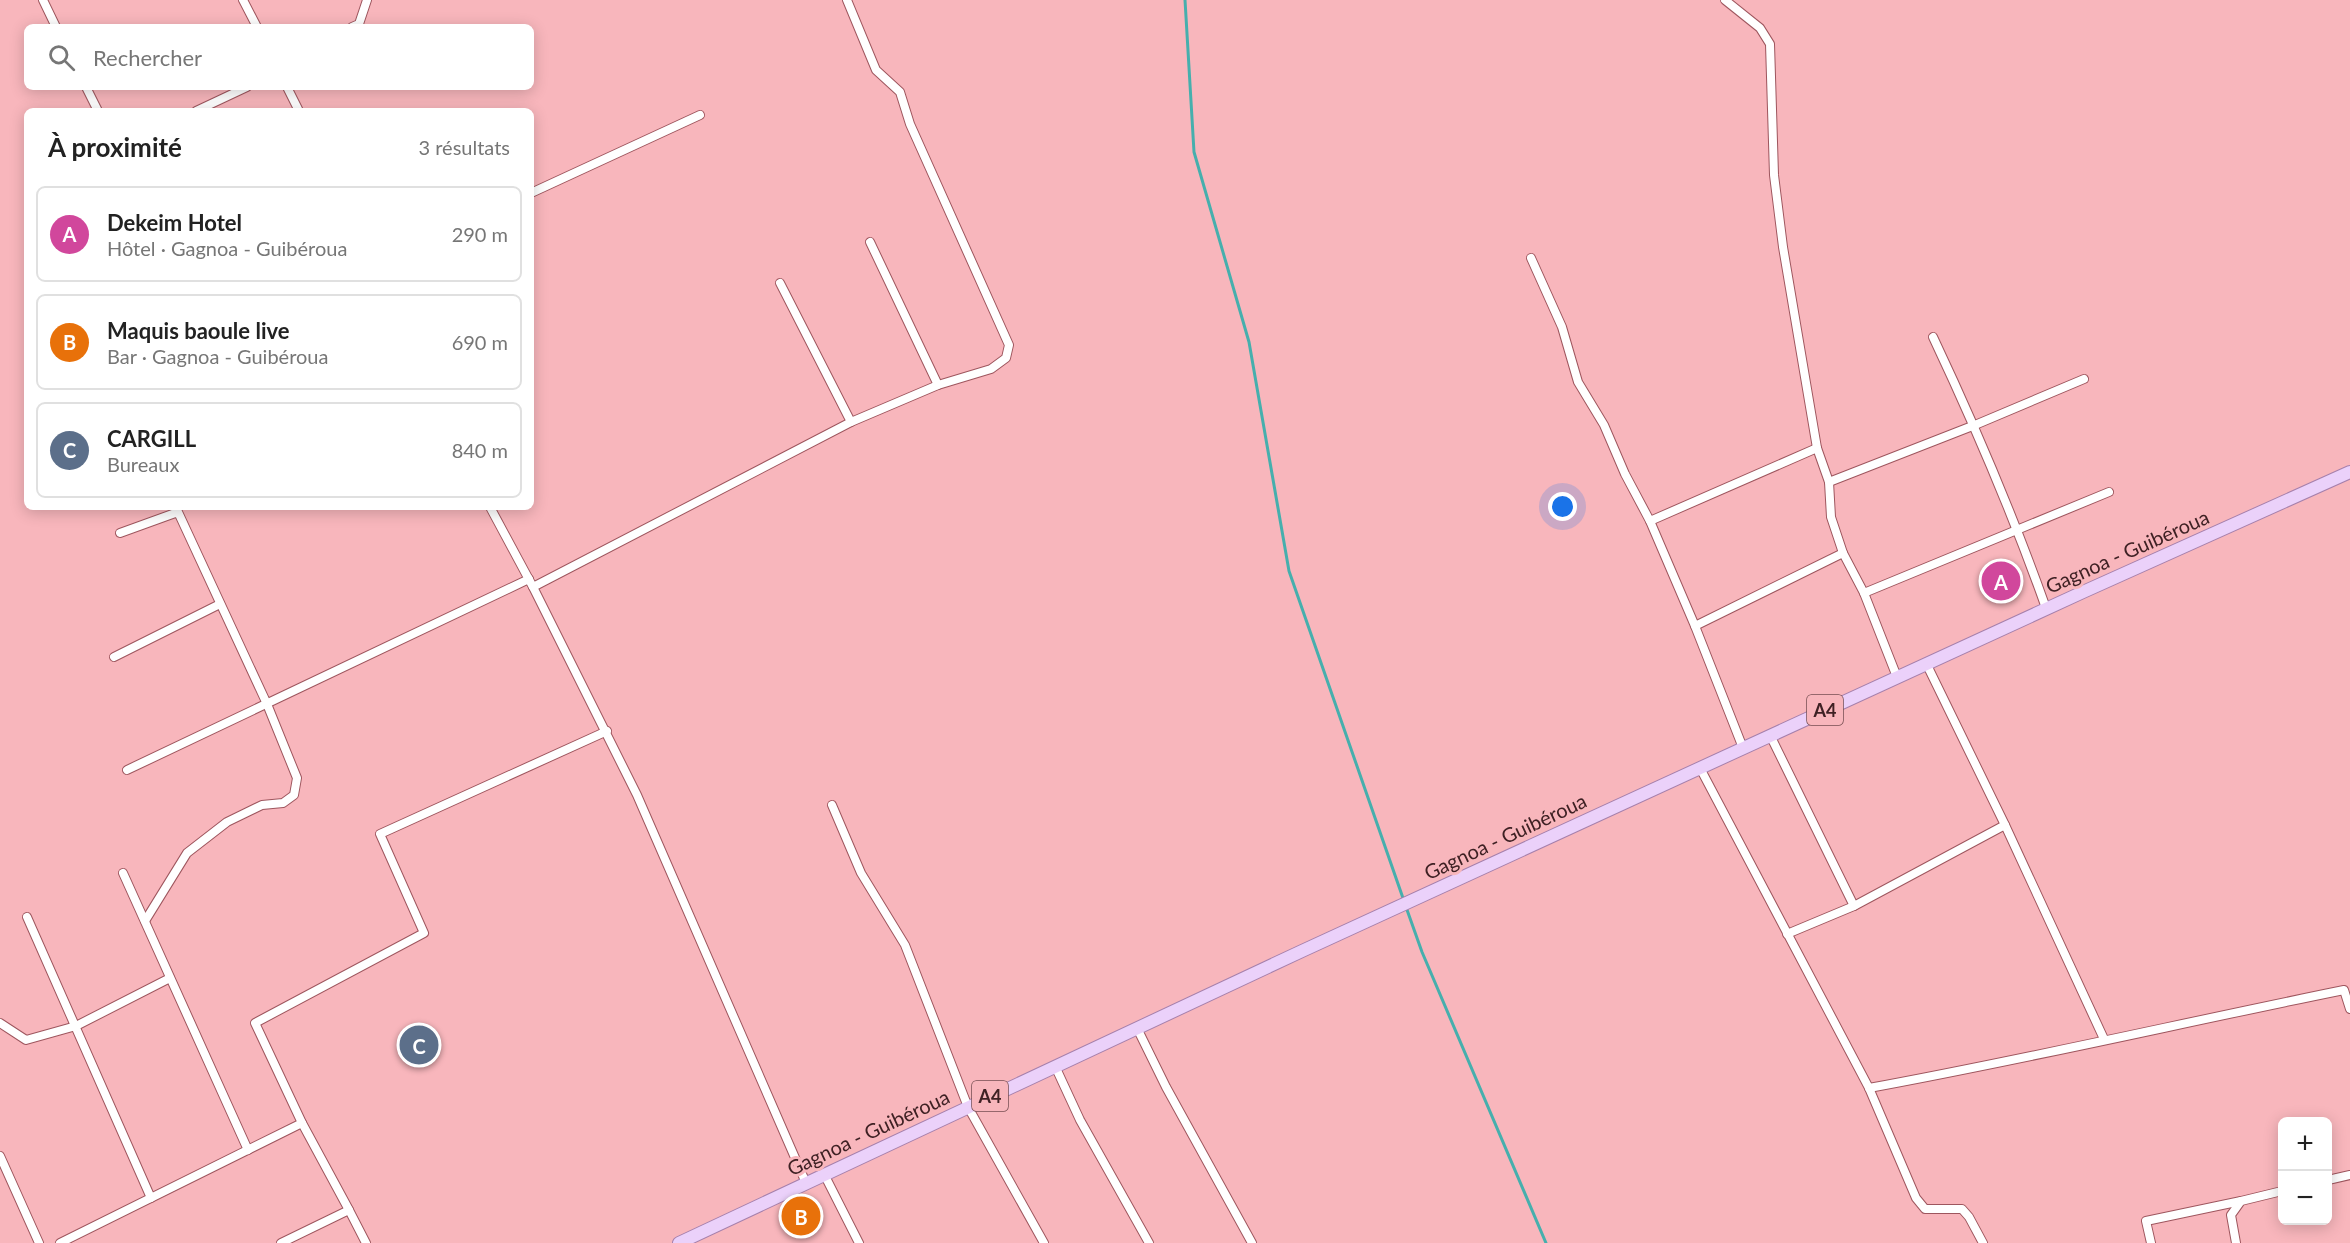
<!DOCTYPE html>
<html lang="fr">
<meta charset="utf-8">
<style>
:root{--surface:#fff;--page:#f2f2f2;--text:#222;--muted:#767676;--line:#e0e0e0;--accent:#0b8043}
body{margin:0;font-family:Lato,sans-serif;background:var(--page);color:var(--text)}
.controls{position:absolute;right:18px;bottom:18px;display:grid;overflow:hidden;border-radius:9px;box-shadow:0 3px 15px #0003}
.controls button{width:54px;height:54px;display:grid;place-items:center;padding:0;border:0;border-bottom:2px solid var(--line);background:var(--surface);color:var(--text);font:30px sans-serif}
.you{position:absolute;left:1563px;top:507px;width:21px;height:21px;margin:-15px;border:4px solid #fff;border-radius:50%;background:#1a73e8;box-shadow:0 0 0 9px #1a73e833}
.badge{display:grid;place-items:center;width:39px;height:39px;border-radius:50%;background:var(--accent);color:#fff;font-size:20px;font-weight:700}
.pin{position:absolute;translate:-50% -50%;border:3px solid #fff;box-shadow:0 2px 6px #0006}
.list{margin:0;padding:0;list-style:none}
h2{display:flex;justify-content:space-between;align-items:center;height:78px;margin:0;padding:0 24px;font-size:26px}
h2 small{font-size:20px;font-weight:400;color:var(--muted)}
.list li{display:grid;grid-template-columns:39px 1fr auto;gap:18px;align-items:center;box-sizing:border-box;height:96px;margin:0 12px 12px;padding:0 12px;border:2px solid var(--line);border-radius:9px}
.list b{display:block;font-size:22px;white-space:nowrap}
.list p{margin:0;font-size:20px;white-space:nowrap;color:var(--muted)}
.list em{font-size:20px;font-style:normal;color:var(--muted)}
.icon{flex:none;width:33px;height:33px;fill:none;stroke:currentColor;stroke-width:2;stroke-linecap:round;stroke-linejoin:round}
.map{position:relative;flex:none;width:2350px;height:1243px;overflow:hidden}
.search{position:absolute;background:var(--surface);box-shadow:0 3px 15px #0003;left:24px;top:24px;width:510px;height:66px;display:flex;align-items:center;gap:15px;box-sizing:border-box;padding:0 21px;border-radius:9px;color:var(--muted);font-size:22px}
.panel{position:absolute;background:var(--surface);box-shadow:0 3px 15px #0003;left:24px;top:108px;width:510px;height:402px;border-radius:9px}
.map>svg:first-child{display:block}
</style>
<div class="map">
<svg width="2350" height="1243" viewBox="0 0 2350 1243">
<rect width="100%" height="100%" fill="#f8b6bc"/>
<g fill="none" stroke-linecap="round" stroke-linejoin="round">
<g stroke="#46afad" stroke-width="3">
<path d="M1185 0 1194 152 1249 342 1289 571 1404 901"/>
<path d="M1406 907 1422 952 1546 1243"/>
</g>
<defs>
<g id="street">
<path d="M43 0 56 27"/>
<path d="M243 0 257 27"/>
<path d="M1725 0 1760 28 1770 44 1774 175 1783 247 1817 448 1829 482 1831 517 1843 553 1864 593 1897 677"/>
<path d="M352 27 359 24 367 0"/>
<path d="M86 87 98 111"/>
<path d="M287 87 299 111"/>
<path d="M196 111 247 87"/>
<path d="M531 193 700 115"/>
<path d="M870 242 938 385"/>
<path d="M1531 258 1562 327 1578 382 1604 425 1625 474 1650 521 1695 626 1743 748"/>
<path d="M780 283 851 422"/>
<path d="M1933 337C1975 426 2013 515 2046 608"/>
<path d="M1829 482 1975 425 2084 379"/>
<path d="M490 507 533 587 637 795 806 1183"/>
<path d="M1650 521 1817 448"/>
<path d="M120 533 178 512 267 704 297 778 294 795 283 803 262 805 227 822 187 853 145 921"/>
<path d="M533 587 851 422 938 385 991 369 1006 358 1009 345 910 124 900 92 876 70 847 0"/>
<path d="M1864 593 2109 492"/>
<path d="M1695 626 1843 553"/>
<path d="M114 657 220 604"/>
<path d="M1926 663 2005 825 2104 1039"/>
<path d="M1770 735 1854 906"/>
<path d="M1700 768 1869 1088 1916 1198 1925 1209H1962L1969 1217 1983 1243"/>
<path d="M127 770 529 579"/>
<path d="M832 805 861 873 905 945 968 1107 1044 1243"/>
<path d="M123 873 248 1150"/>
<path d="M27 917 151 1198"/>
<path d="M1787 934 1854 906 2005 825"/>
<path d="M0 1023 26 1040 76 1026 170 978"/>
<path d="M1137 1028 1166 1087 1252 1243"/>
<path d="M1055 1066 1080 1120 1149 1243"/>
<path d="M1869 1088C2028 1059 2186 1022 2344 990L2350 1009"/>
<path d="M0 1156 39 1243"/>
<path d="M824 1174 859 1243"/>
<path d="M2328 1180 2350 1175"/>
<path d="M349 1210 302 1123 255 1023 424 933 380 834 607 731"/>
<path d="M60 1243 302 1123"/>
<path d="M281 1243 349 1210 366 1243"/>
<path d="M2151 1243 2146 1221 2241 1201"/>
<path d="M2236 1243 2231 1215 2241 1201 2282 1191"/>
</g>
<path id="primary" d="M679 1243 1302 951 2083 592 2350 472"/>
</defs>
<use href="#street" stroke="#9e565e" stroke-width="10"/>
<use href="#primary" stroke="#a680ac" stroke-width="14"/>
<use href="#street" stroke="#fff" stroke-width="8"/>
<use href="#primary" stroke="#ebd1fa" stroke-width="12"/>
</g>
<g text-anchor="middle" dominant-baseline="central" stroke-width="6" stroke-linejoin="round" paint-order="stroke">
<g fill="#f8b6bc" stroke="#764e52" stroke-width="1.5">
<rect x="1807" y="695" width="36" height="30" rx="4.5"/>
<rect x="972" y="1081" width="36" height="30" rx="4.5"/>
</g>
<g font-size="18" font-weight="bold" fill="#3f2124">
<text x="1825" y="710">A4</text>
<text x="990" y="1096">A4</text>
</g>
<g font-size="20" fill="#3f2124" stroke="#f8b6bc">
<text transform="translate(2127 551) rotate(-24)">Gagnoa - Guibéroua</text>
<text transform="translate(1505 836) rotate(-25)">Gagnoa - Guibéroua</text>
<text transform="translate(868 1132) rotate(-25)">Gagnoa - Guibéroua</text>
</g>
</g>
</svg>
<div class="controls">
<button>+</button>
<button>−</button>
</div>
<div class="you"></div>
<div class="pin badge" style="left:2001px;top:581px;background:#d1479c">A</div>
<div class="pin badge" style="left:801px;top:1216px;background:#e8710a">B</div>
<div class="pin badge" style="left:419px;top:1045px;background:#5c6f8a">C</div>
<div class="search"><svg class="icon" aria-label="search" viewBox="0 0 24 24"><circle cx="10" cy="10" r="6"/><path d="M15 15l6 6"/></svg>Rechercher</div>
<section class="panel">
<h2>À proximité<small>3 résultats</small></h2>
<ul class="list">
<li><span class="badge" style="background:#d1479c">A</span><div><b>Dekeim Hotel</b><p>Hôtel · Gagnoa - Guibéroua</p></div><em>290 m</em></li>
<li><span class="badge" style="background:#e8710a">B</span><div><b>Maquis baoule live</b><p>Bar · Gagnoa - Guibéroua</p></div><em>690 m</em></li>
<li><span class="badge" style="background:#5c6f8a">C</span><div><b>CARGILL</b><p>Bureaux</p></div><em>840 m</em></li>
</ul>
</section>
</div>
